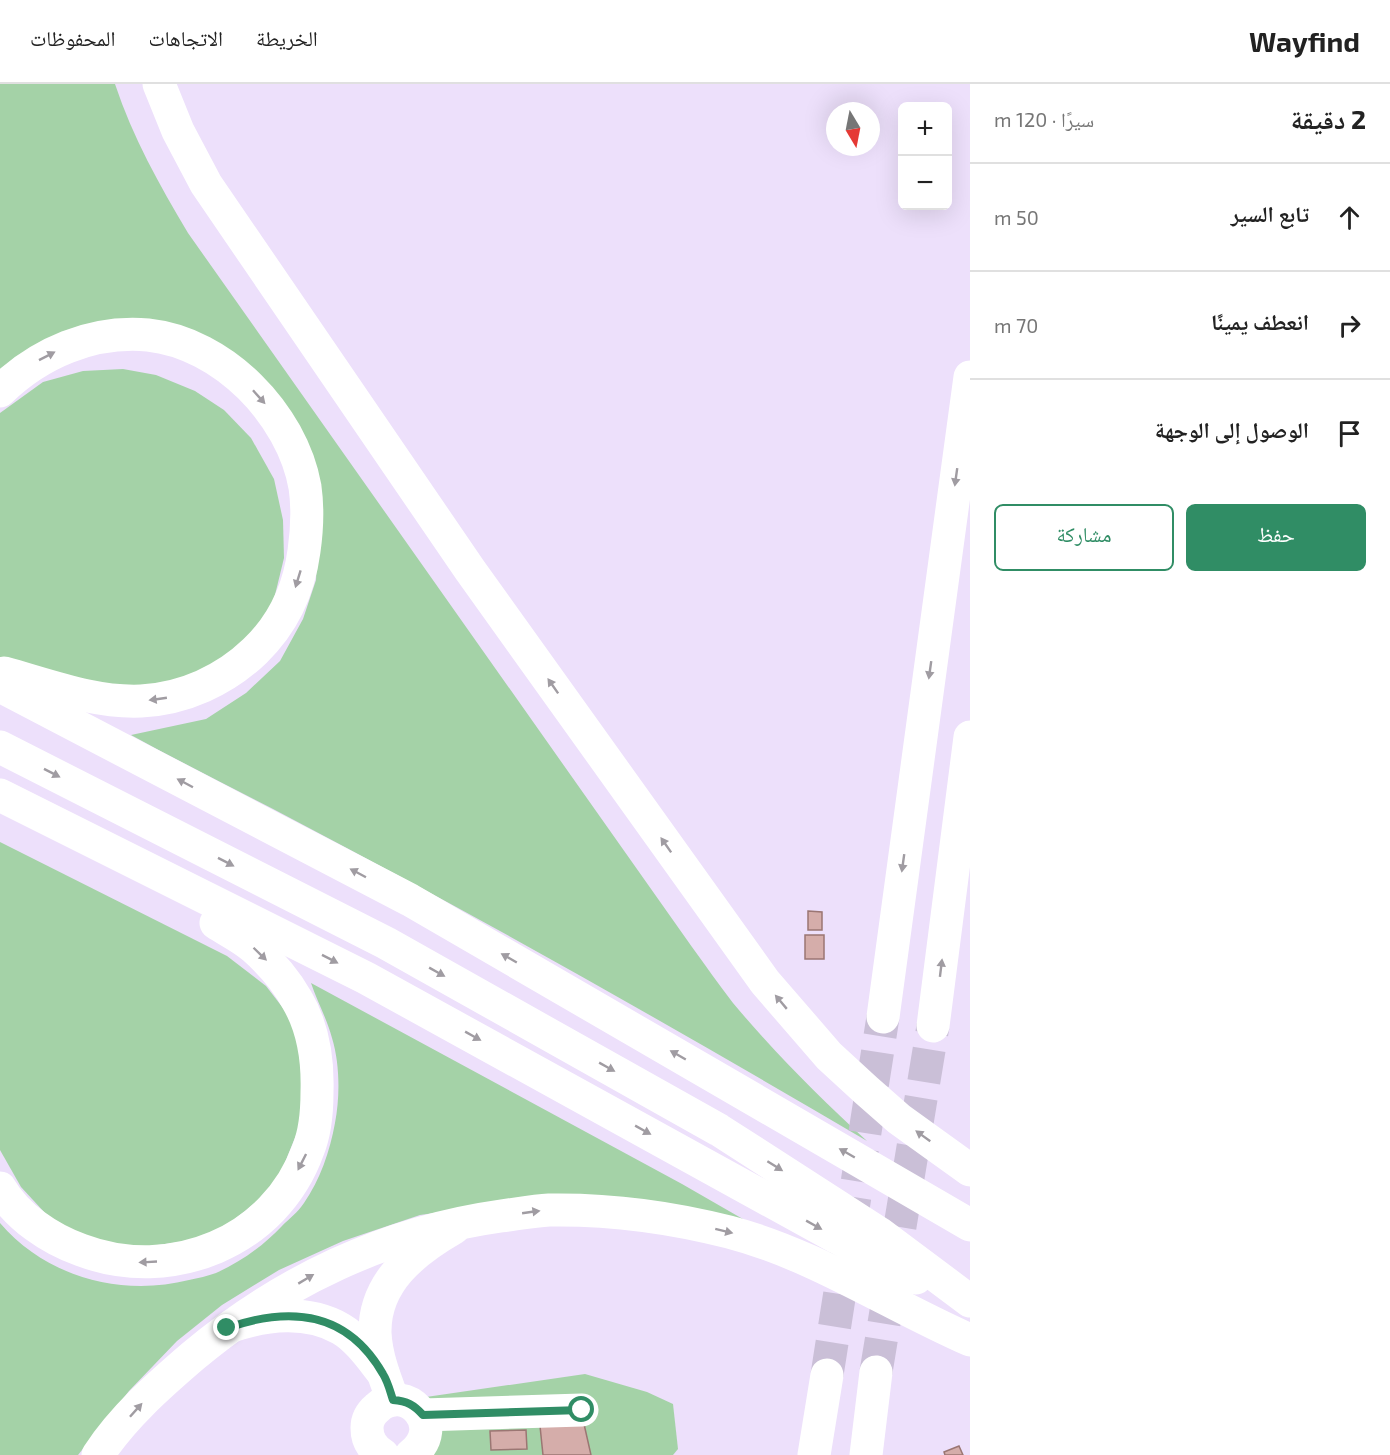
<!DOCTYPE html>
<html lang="ar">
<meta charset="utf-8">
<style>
:root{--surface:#fff;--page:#f6f6f6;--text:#222;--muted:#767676;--line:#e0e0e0;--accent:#308d65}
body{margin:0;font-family:"Exo 2","Noto Naskh Arabic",sans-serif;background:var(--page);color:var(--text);direction:rtl}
.controls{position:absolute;right:18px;top:18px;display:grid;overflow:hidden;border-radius:9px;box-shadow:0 6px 24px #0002}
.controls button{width:54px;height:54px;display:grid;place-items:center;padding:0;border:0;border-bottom:2px solid var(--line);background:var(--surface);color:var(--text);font:30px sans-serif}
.compass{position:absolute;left:826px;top:18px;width:54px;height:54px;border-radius:50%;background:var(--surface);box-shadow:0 6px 24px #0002;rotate:170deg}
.stop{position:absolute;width:18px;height:18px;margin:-14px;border:4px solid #308d65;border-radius:50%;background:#fff}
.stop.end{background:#308d65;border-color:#fff;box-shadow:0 2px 6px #0008}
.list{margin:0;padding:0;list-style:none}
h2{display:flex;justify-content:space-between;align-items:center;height:78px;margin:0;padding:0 24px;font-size:26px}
h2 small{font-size:20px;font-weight:400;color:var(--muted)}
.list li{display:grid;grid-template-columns:39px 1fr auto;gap:18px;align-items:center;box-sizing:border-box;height:108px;padding:0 24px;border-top:2px solid var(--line)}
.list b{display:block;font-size:22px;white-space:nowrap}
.list em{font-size:20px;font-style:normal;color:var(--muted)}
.actions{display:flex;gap:12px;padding:18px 24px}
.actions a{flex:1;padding:14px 0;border:2px solid var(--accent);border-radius:9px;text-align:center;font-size:21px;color:var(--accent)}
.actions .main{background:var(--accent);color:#fff}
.icon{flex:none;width:33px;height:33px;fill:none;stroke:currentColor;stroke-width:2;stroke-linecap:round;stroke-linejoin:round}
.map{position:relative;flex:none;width:970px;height:1371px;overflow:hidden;direction:ltr}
header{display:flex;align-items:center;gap:36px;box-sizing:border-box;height:84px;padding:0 30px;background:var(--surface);border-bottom:2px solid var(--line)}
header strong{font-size:28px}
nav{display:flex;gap:33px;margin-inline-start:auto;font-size:21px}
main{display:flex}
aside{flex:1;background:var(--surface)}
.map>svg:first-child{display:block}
</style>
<header>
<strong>Wayfind</strong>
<nav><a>الخريطة</a><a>الاتجاهات</a><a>المحفوظات</a></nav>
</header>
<main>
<aside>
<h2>2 دقيقة<small>سيرًا · 120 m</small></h2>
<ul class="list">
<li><svg class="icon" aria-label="ahead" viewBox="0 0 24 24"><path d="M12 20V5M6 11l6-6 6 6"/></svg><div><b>تابع السير</b></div><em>50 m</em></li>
<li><svg class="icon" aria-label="right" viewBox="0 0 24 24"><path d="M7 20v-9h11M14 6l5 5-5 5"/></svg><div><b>انعطف يمينًا</b></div><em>70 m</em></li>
<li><svg class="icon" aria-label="arrive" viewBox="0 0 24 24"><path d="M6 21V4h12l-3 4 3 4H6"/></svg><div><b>الوصول إلى الوجهة</b></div></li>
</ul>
<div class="actions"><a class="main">حفظ</a><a>مشاركة</a></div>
</aside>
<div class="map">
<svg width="970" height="1371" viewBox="0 0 970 1371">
<rect width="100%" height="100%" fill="#ede0fb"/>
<g fill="#a4d2a7">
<path d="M0 0H115C133 54 159 100 188 149L692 863C706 882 719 901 733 919 774 968 820 1014 867 1057 678 946 487 837 292 735 239 707 184 680 131 651L206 635 246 609 280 577 303 535 316 496 318 454 270 325 152 256 0 290Z"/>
<path d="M123 285 156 291 195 307 224 326 251 354 274 395 283 436 284 474 274 515 260 544 178 610 48 596 0 573V329L43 298 83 287Z"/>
<path d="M0 758 227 872 266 902 290 933 306 979 307 1024 275 1103 211 1154 127 1165 77 1153 45 1129 21 1103 0 1066Z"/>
<path d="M311 899 682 1100 755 1142 525 1116 420 1131 343 1157 279 1186 222 1221 177 1257 129 1307 78 1371H0V1139C46 1193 121 1213 189 1196 198 1194 208 1192 216 1189 241 1178 263 1162 282 1142 289 1135 298 1128 304 1119 320 1096 330 1067 335 1039 340 1013 340 980 332 954 327 935 317 917 311 899Z"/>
<path d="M585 1290 647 1308 673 1320 678 1365 673 1371H423L426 1313Z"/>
</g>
<g fill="#d5adaa" stroke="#9b7673" stroke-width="1.5">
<path d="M808 827 822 828V846H808Z"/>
<rect x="805" y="851" width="19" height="24"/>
<path d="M584 1340 591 1371H543L540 1342Z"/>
<path d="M526 1346 527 1365 491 1366 490 1347Z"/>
<path d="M959 1362 963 1371H945L944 1368Z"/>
</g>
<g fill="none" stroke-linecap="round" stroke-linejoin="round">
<g stroke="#cabfd7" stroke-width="33" stroke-dasharray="33 16" stroke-linecap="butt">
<path d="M876 1288 933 942"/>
<path d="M827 1291 883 933"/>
</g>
<g stroke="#fff" stroke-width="33">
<path d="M232 1242C267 1230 308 1226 341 1245 358 1255 371 1274 383 1289"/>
<path d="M393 1316C385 1295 376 1272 375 1249 374 1198 414 1167 454 1144"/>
<path d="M423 1331 582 1326"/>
<path d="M383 1371C373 1365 367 1356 367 1344 367 1336 371 1329 377 1324 405 1297 449 1342 411 1371"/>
</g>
<g stroke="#fff" stroke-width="33">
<path d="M883 933 970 293"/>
<path d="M933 942 970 653"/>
<path d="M814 1371 827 1291"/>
<path d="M866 1371 876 1288"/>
</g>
<g stroke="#fff" stroke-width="33">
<path d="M159 0 178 47 206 100 470 486 765 898 829 972 866 1006 899 1035 970 1086"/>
<path d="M0 307C39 269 92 246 148 251 223 259 292 330 305 403 308 424 307 446 304 467 299 505 283 540 255 567 225 596 184 615 141 617 94 619 48 601 4 589"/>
<path d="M0 602 410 816 970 1141"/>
<path d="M0 663 386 859 719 1046 879 1149 970 1217"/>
<path d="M0 711 366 894 876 1175 916 1194"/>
<path d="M0 1104C17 1133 50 1155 81 1166 171 1200 275 1158 308 1066 315 1049 317 1026 317 1008 318 977 313 943 297 916 286 896 271 879 254 864 243 854 228 847 216 839"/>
<path d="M98 1371C123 1333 158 1302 193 1272 281 1198 386 1148 501 1132 517 1130 533 1127 549 1126 610 1125 670 1133 729 1148 814 1170 890 1221 970 1256"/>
</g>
</g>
<defs><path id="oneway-solid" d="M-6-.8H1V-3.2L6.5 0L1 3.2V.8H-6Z" transform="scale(1.5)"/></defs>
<g fill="#a09ca2">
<use href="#oneway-solid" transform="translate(47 272) rotate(-27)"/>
<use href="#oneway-solid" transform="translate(259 313) rotate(48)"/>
<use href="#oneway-solid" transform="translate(956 393) rotate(98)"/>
<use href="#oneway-solid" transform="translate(298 495) rotate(107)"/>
<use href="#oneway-solid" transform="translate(930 586) rotate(98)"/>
<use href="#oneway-solid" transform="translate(553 602) rotate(-125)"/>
<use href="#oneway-solid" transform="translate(158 615) rotate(172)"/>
<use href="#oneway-solid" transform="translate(52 689) rotate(27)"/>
<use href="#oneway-solid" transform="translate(185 699) rotate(-152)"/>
<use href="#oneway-solid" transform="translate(666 761) rotate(-125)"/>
<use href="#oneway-solid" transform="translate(226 778) rotate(27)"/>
<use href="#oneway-solid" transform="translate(903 779) rotate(98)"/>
<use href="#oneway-solid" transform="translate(358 789) rotate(-152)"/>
<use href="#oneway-solid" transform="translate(260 870) rotate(44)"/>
<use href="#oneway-solid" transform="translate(509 874) rotate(-150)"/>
<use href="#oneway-solid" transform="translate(330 875) rotate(27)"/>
<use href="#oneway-solid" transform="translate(941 884) rotate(-83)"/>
<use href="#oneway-solid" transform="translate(437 888) rotate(29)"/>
<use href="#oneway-solid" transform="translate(781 918) rotate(-130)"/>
<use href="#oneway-solid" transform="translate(473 952) rotate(29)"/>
<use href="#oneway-solid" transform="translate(678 971) rotate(-150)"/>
<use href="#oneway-solid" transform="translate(607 983) rotate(29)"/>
<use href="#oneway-solid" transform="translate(643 1046) rotate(29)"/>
<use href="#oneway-solid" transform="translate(923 1052) rotate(-144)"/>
<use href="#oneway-solid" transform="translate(847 1069) rotate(-150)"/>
<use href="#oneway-solid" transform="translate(302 1078) rotate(117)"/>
<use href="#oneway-solid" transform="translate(775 1082) rotate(32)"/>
<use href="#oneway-solid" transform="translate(531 1128) rotate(-8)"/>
<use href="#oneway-solid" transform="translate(814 1141) rotate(29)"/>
<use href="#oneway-solid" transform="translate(724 1147) rotate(14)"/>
<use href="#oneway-solid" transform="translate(148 1178) rotate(177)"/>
<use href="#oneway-solid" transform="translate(306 1195) rotate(-31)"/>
<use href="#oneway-solid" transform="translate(136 1326) rotate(-48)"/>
</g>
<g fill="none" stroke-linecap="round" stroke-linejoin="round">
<path stroke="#308d65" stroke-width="8" d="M227 1244C290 1222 347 1227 383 1290 388 1298 390 1307 393 1316 407 1317 414 1321 423 1331L582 1326"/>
</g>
</svg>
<div class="controls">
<button>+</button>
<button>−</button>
</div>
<svg class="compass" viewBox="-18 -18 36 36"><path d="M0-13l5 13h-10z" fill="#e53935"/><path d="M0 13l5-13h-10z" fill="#767676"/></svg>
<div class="stop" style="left:582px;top:1326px"></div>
<div class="stop end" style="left:227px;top:1244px"></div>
</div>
</main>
